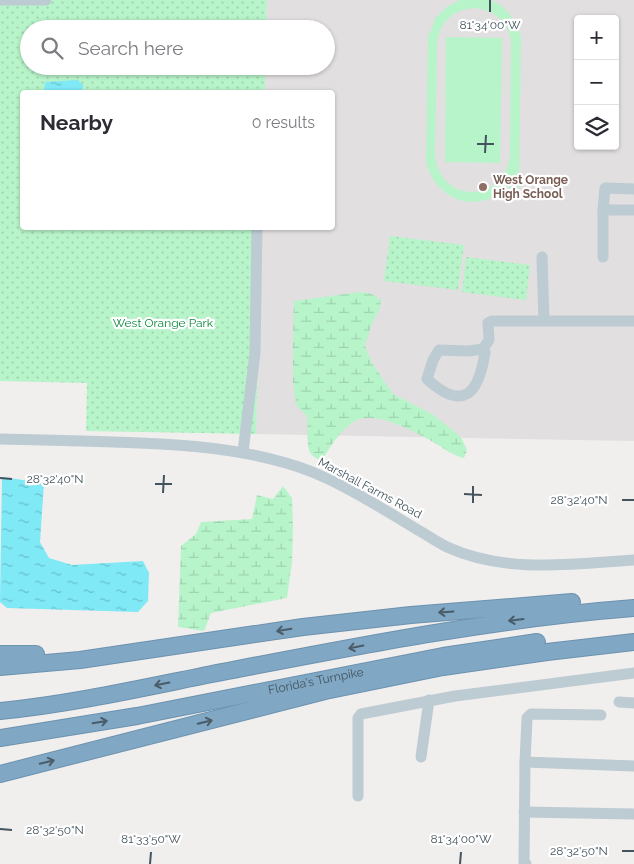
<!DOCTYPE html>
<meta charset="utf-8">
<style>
:root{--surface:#fff;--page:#f2f2f3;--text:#2b2b33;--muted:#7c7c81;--line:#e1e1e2}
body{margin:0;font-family:Raleway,sans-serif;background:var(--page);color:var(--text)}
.controls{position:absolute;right:15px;top:15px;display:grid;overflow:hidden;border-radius:5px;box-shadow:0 1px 4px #0004}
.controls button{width:45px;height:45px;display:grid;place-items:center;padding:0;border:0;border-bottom:1px solid var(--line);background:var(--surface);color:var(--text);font:25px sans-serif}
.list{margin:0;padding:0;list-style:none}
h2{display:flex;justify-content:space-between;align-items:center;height:65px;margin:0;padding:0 20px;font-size:21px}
h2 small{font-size:16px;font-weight:400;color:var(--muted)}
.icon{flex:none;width:28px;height:28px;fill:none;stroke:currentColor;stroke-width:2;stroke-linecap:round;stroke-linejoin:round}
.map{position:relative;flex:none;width:634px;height:864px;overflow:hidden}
.search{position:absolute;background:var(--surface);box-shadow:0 1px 4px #0004;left:20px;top:20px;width:315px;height:55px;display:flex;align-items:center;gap:12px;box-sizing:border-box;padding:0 18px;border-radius:28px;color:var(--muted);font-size:19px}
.panel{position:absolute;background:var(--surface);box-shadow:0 1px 4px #0004;left:20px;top:90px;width:315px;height:140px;border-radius:5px}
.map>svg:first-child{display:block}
</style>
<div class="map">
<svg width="634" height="864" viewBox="0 0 634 864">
<defs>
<pattern id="wetland-marsh" width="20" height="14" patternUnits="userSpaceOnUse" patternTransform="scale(1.25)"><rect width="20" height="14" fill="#b7f4c9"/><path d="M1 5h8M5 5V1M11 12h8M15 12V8" fill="none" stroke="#9fd3af"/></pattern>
<pattern id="park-dots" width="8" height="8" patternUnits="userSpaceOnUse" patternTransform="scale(1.25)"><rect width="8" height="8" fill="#b7f4c9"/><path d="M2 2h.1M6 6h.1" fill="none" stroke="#9fd3af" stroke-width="1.8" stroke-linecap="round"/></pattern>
<pattern id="water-ripples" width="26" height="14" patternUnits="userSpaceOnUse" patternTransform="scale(1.25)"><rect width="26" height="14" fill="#7fe9f6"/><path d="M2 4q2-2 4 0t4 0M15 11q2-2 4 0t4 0" fill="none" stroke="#6abfca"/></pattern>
</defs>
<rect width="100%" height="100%" fill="#f1eeee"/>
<path fill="#e2dfe0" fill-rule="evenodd" d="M267 0H634V441L256 434 261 228H332V92H265V66H326V29H266ZM578 19H615V146H578Z"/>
<g fill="#b7f4c9" fill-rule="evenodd">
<path d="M460 0C469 0 480 0 489 0 506 4 517 22 521 38L519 191H510L509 185C480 216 435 202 426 161L428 37 436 17 447 7ZM475 8C494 10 507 21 511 40L510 155C505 205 438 204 435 154L437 44C439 23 453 9 475 8Z"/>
<path d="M446 37 502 38 500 163 445 162Z"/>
</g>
<g fill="url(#wetland-marsh)">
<path d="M360 292 372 294 381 300 380 308 371 326 365 346 372 363 393 394 432 414 455 432 462 439 467 450 464 458C451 455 444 448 433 442 416 432 377 411 357 420 343 426 329 448 322 461 319 459 313 457 311 454 306 448 308 425 307 416L296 405 293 381V336L294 301Z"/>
<path d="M283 486 292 498 293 527 292 562 287 598 211 613 204 631 178 627 181 546 196 534 201 522 252 519 257 495 273 499Z"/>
</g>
<g fill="url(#park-dots)">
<path d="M0 0H267L266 29H29V66H265V92H22V228H261L256 434 86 431 87 383 0 381Z"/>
<path d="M390 236 464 245 458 290 384 281Z"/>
<path d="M466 257 530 265 526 300 462 292Z"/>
</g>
<g fill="url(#water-ripples)">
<path d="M78 80 83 85 82 92H44L45 82Z"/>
<path d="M2 477 44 483 40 542 49 558 72 565 143 561 149 573 148 601 138 612 7 608 0 602Z"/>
</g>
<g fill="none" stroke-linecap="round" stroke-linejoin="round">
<defs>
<g id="highway">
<path d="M0 654H36"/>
<path d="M0 667 80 660 303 627 411 615 572 602"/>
<path d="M0 711C71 704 142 688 212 674 352 647 492 619 634 608"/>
<path id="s1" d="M0 738 137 716 443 656 537 642"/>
<path d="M0 774 325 691 443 667 547 652 634 642"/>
</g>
</defs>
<use href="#highway" stroke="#6b92af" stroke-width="18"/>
<g stroke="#bdcbd2" stroke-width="11">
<path d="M0 0H46"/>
<path d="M603 210H634"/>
<path d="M542 257 544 321"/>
<path d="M603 257V210L605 188 634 189"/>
<path d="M483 349 468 351 439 350 433 360 427 379C463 412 479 394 485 352L483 349 489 340 488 323 492 321H634"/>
<path d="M0 439C47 440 93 441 140 443 190 445 238 449 286 463 333 476 376 505 418 530 427 535 437 542 447 547 506 574 572 564 634 560"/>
<path d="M243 452 255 353 257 228"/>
<path d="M619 702 634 703"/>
<path d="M421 757 429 700"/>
<path d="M525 762 527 718 531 714 601 715"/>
<path d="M358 796V718L361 714 455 696 634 673"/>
<path d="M524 812 634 814"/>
<path d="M526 864H524L525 762 634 766"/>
</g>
<use href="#highway" stroke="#80a7c3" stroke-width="16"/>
</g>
<defs><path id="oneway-shaft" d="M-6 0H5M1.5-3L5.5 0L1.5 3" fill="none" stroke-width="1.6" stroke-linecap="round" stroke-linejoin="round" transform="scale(1.25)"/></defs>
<g stroke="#4a5c68">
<use href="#oneway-shaft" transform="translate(446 612) rotate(176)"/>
<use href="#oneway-shaft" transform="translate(516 620) rotate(173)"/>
<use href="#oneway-shaft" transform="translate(284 630) rotate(171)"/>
<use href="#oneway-shaft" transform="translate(356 647) rotate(169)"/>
<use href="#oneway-shaft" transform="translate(162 684) rotate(169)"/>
<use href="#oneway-shaft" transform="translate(100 722) rotate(-10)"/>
<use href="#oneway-shaft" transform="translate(205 722) rotate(-14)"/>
<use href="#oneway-shaft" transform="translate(47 762) rotate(-14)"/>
</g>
<path fill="none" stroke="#44545e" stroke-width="2" d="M490 12V0M477 144H494M485 153 486 135M0 478 12 479M155 484H172M163 493 164 475M464 494 482 495M622 500H634M473 503V486M0 829 12 830M622 851H634M150 864 151 852M460 864 461 852"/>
<circle fill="#8d6e63" stroke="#fff" stroke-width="2" cx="483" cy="187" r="5"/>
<g text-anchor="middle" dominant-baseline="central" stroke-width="4.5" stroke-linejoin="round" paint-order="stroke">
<g font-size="12" font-weight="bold" fill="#785e54" stroke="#fff" text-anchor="start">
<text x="493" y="180">West Orange<tspan x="493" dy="14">High School</tspan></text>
</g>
<g font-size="12" fill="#0c883e" stroke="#fff">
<text x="163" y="323">West Orange Park</text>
</g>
<g font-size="12" fill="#44545e" stroke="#fff">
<text transform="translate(370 488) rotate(28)">Marshall Farms Road</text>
<text stroke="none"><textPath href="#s1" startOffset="321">Florida's Turnpike</textPath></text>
</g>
</g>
<g font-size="12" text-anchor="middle" fill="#44545e" stroke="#fff" stroke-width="4.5" stroke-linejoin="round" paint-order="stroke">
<text x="490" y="29">81°34'00"W</text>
<text x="55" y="483">28°32'40"N</text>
<text x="579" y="504">28°32'40"N</text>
<text x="55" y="834">28°32'50"N</text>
<text x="151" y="843">81°33'50"W</text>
<text x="461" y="843">81°34'00"W</text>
<text x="579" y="855">28°32'50"N</text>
</g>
</svg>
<div class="controls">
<button>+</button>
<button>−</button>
<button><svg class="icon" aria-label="layers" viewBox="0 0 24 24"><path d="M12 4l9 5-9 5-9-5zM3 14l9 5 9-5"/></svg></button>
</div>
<div class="search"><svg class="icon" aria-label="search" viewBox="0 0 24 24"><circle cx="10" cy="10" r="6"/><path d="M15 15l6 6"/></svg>Search here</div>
<section class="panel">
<h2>Nearby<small>0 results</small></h2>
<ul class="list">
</ul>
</section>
</div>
